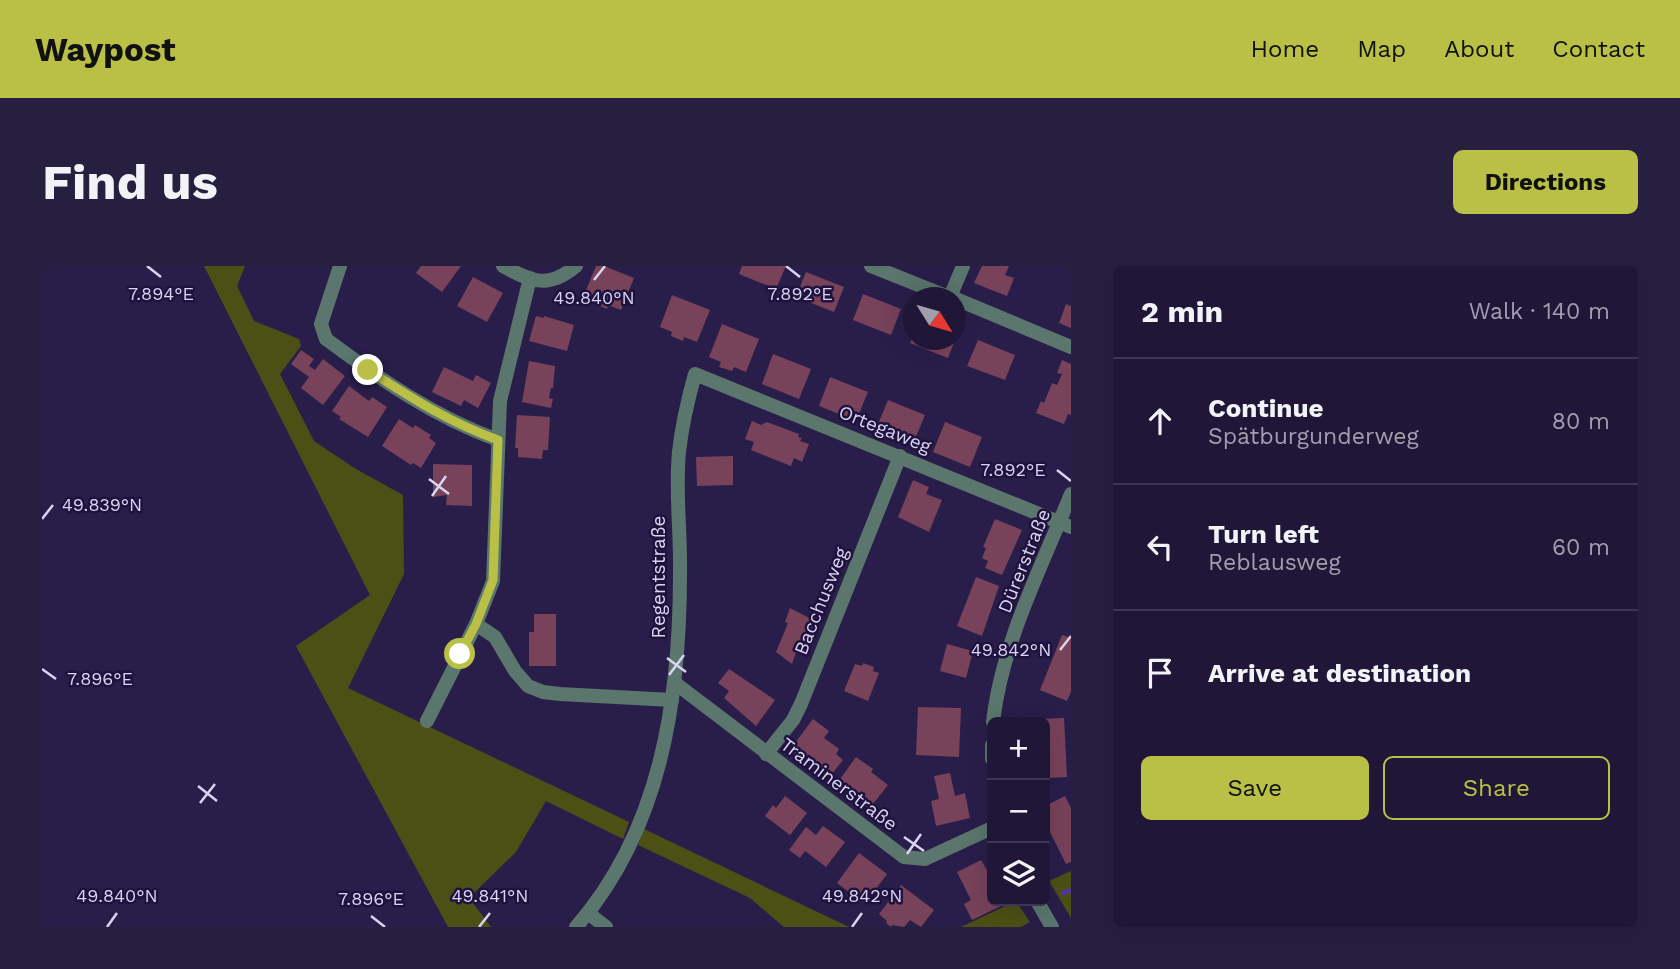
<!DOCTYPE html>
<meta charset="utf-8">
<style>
:root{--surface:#1f1638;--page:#271f40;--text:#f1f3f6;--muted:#a19fae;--line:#3c3553;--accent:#bac045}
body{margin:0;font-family:"Work Sans",sans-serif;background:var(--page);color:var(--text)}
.controls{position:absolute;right:21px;bottom:21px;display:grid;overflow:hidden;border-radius:10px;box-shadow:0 7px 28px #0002}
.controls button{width:63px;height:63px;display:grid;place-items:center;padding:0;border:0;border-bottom:2px solid var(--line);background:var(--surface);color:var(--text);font:35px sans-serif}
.compass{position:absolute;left:861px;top:21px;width:63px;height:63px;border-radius:50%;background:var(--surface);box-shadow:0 7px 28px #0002;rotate:127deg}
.stop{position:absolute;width:21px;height:21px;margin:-16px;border:5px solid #bac045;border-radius:50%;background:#fff}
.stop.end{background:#bac045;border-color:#fff;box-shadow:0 2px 7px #0008}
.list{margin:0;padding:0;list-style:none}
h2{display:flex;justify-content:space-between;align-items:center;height:91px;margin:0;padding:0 28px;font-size:30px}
h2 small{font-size:23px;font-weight:400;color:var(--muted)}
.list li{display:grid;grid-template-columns:46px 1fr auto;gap:21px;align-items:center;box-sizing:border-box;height:126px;padding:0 28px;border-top:2px solid var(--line)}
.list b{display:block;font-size:26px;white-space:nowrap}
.list p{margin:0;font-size:23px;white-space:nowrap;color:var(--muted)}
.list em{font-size:23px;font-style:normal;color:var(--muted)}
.actions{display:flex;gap:14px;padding:21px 28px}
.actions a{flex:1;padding:16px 0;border:2px solid var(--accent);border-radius:10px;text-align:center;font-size:24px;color:var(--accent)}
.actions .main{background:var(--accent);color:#111}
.icon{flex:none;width:38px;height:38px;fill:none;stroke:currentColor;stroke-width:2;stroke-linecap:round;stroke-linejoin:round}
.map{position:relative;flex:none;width:1029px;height:661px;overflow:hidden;border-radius:10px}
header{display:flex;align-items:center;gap:42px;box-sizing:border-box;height:98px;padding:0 35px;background:var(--accent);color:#111}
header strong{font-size:33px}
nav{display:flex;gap:38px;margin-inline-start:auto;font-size:24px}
.intro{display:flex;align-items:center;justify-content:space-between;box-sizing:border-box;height:168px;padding:0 42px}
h1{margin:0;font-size:49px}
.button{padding:18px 32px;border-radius:10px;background:var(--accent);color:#111;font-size:24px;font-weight:700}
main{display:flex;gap:42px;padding:0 42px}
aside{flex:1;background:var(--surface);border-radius:10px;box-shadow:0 7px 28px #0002}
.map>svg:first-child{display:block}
</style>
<header>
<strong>Waypost</strong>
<nav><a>Home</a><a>Map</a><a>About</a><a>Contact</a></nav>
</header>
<div class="intro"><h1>Find us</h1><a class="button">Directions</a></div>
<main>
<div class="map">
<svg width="1029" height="661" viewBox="0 0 1029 661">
<rect width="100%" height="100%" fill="#291e4a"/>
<g fill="#4d5015">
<path d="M162 0H203L195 20 212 55 257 73 259 80 238 108 272 175 314 203 361 229 362 308 306 422 587 556 581 573 504 535 474 586 427 632 449 661H406L254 380 328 329Z"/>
<path d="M602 563 807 661H742L708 632 596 579Z"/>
<path d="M1029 605V652L1007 615Z"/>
<path d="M974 635 988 656 979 661H919Z"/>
</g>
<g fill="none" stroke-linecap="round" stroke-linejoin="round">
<path stroke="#54389a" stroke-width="5" d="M1021 627 1029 624"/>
</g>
<g fill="#77425a">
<path d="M379 0H419L400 26 374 7Z"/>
<path d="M554 0H562L592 12 579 44 566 39 565 43 553 38 555 35 542 29Z"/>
<path d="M700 0H744L734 23 697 8Z"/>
<path d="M940 0H967L963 9 972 12 965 30 932 17Z"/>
<path d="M764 6 802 21 792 46 754 31Z"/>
<path d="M431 11 461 27 445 56 415 40Z"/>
<path d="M821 28 859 43 849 69 811 54Z"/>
<path d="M630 29 668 44 655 76 642 71 641 75 629 70 630 66 618 61Z"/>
<path d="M1024 38 1029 40V62L1017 57Z"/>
<path d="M494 50 502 52V50L532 59 525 85 487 75Z"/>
<path d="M680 58 717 73 704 106 692 101 690 105 677 101 679 96 667 91Z"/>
<path d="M872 69V74H913L906 92 868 77Z"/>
<path d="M936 74 973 89 963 114 925 100Z"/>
<path d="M259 84 272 93 267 100 273 104 281 93 303 110 281 139 259 122 267 111 249 98Z"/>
<path d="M731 88 769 103 757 133 720 118Z"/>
<path d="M1020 94 1029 98V149L1026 148 1022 158 994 147 999 135 1002 137 1010 117 1015 119 1020 108 1015 107Z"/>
<path d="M487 95 513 100 511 122H509L507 132 511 133 509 142 480 136Z"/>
<path d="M402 101 431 115 434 109 449 117 436 142 422 134 419 140 390 126Z"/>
<path d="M788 111 826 126 814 155 777 140Z"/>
<path d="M307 120 327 135 330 131 345 141 326 171 297 153 299 151 290 145Z"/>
<path d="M846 134 883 149 871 178 834 163Z"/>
<path d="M475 149 508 151 506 184H501L500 193 476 191V182H473Z"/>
<path d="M357 153 371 162 373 159 389 169 387 172 394 177 379 202 371 197 369 199 340 180Z"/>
<path d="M710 155 719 159 725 156 757 168 756 171 760 172 758 175 767 178 760 196 752 192 749 200 709 184 712 176 703 173Z"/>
<path d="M903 156 940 171 928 201 891 186Z"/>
<path d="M691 190V219L655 220 654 191Z"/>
<path d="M391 198 430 199V240L404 239 405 229 391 231Z"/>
<path d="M871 214 887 221 884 228 900 234 887 266 856 251Z"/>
<path d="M953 253 980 264 960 309 943 302 946 295 940 292 944 282 941 281Z"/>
<path d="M934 311 957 320 940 370 915 360Z"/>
<path d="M748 342 773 355 761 383 756 381 750 398 734 386 746 357 743 356Z"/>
<path d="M492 348H514V400H487V366H492Z"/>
<path d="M1020 369 1029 372V426L1025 435 998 424Z"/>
<path d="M905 378 931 385 924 412 898 405Z"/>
<path d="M821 397 832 401 831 405 837 407 826 435 802 425 813 398 820 400Z"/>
<path d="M687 403 733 434 714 460 682 432 687 425 676 417Z"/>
<path d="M876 441 919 442 917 491 874 489Z"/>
<path d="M1022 452 1025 511 1003 512V456H995L994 453Z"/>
<path d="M771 453 787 465 782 472 797 483 794 488 801 494 789 509 782 503 778 509 747 485Z"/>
<path d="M814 491 831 503 829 506 846 519 827 543 796 516Z"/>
<path d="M908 507 913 530 923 527 928 552 894 560 889 535 897 533 892 510Z"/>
<path d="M743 530 765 547 748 569 723 550 731 539 734 542Z"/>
<path d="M1023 530 1029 542V596L1024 598 1003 556V540Z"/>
<path d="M781 560 803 576 784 601 763 585 758 592 747 584 764 561 774 569Z"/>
<path d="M817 587 845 608 823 638 795 617Z"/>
<path d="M939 594 949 611 950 635H956L959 640 930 654 922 638 929 634 915 606Z"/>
<path d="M859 619 892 644 879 661 868 654 862 661 850 659 849 661 844 657 845 655 837 648Z"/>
</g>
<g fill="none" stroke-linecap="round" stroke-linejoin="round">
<g stroke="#5a766d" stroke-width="14">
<path d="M298 0 279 58 284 73C338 113 392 151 456 174"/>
<path d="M461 0C490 16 507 23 534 0"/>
<path d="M829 0 909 32"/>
<path d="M908 31 921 0"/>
<path d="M914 33 1029 81"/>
<path d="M434 358 453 371 473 405 486 420 501 426 518 428 630 434"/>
<path d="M633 417 862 591 883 593 950 562"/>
<path d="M385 455 434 358 451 315 458 135 488 12"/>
<path d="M951 456C960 377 999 302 1029 228"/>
<path d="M950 479V493"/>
<path d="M724 488 751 454 759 438 858 190"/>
<path d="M995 635 1010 661"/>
<path d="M546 647 564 661"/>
<path d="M534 661C619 564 638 433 638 308 639 267 633 226 637 186 640 159 646 133 653 108L1029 261"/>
</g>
</g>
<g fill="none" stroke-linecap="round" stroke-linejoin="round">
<path stroke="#bac045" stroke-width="9" d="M326 104C370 132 406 156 456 174L451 314 434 358 418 388"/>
</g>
<path fill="none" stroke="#d8d4f1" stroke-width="2.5" d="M105 0 119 11M744 0 758 11M552 14 563 0M1015 204 1029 215M387 213 407 228M390 230 404 210M0 253 11 239M1018 384 1029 370M625 392 644 406M0 403 14 413M627 409 642 389M156 520 175 535M158 537 173 518M862 571 882 585M865 588 879 568M329 650 343 661M65 661 75 647M437 661 448 647M810 661 820 647"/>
<g text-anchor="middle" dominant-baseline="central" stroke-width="5" stroke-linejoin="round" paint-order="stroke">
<g font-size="19" fill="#d8d4f1" stroke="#1f133e">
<text transform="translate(843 163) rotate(22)">Ortegaweg</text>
<text transform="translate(982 295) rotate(-68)">Dürerstraße</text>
<text transform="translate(616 311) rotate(-90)">Regentstraße</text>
<text transform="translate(779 335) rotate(-68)">Bacchusweg</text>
<text transform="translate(797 518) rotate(37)">Traminerstraße</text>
</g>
</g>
<g font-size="18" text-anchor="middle" fill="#d8d4f1" stroke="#1f133e" stroke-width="5" stroke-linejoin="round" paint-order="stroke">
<text x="119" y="34">7.894°E</text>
<text x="758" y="34">7.892°E</text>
<text x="552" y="38">49.840°N</text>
<text x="971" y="210">7.892°E</text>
<text x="60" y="245">49.839°N</text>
<text x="969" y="390">49.842°N</text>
<text x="58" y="419">7.896°E</text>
<text x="75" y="636">49.840°N</text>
<text x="448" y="636">49.841°N</text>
<text x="820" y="636">49.842°N</text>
<text x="329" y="639">7.896°E</text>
</g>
</svg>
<div class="controls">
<button>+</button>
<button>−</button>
<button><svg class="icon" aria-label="layers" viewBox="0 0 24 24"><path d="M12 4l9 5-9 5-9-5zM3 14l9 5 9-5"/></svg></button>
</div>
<svg class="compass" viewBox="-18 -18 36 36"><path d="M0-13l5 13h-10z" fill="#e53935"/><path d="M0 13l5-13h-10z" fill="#a19fae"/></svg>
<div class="stop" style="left:418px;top:388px"></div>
<div class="stop end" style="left:326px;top:104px"></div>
</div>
<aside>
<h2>2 min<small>Walk · 140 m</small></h2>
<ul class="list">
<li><svg class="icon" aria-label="ahead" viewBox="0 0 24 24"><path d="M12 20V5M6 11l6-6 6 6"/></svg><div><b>Continue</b><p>Spätburgunderweg</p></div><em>80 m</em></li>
<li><svg class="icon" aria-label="left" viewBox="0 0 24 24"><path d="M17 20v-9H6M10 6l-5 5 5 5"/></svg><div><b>Turn left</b><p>Reblausweg</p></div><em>60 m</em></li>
<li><svg class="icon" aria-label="arrive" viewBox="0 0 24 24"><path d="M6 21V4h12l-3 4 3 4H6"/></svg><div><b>Arrive at destination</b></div></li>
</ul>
<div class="actions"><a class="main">Save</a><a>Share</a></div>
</aside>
</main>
